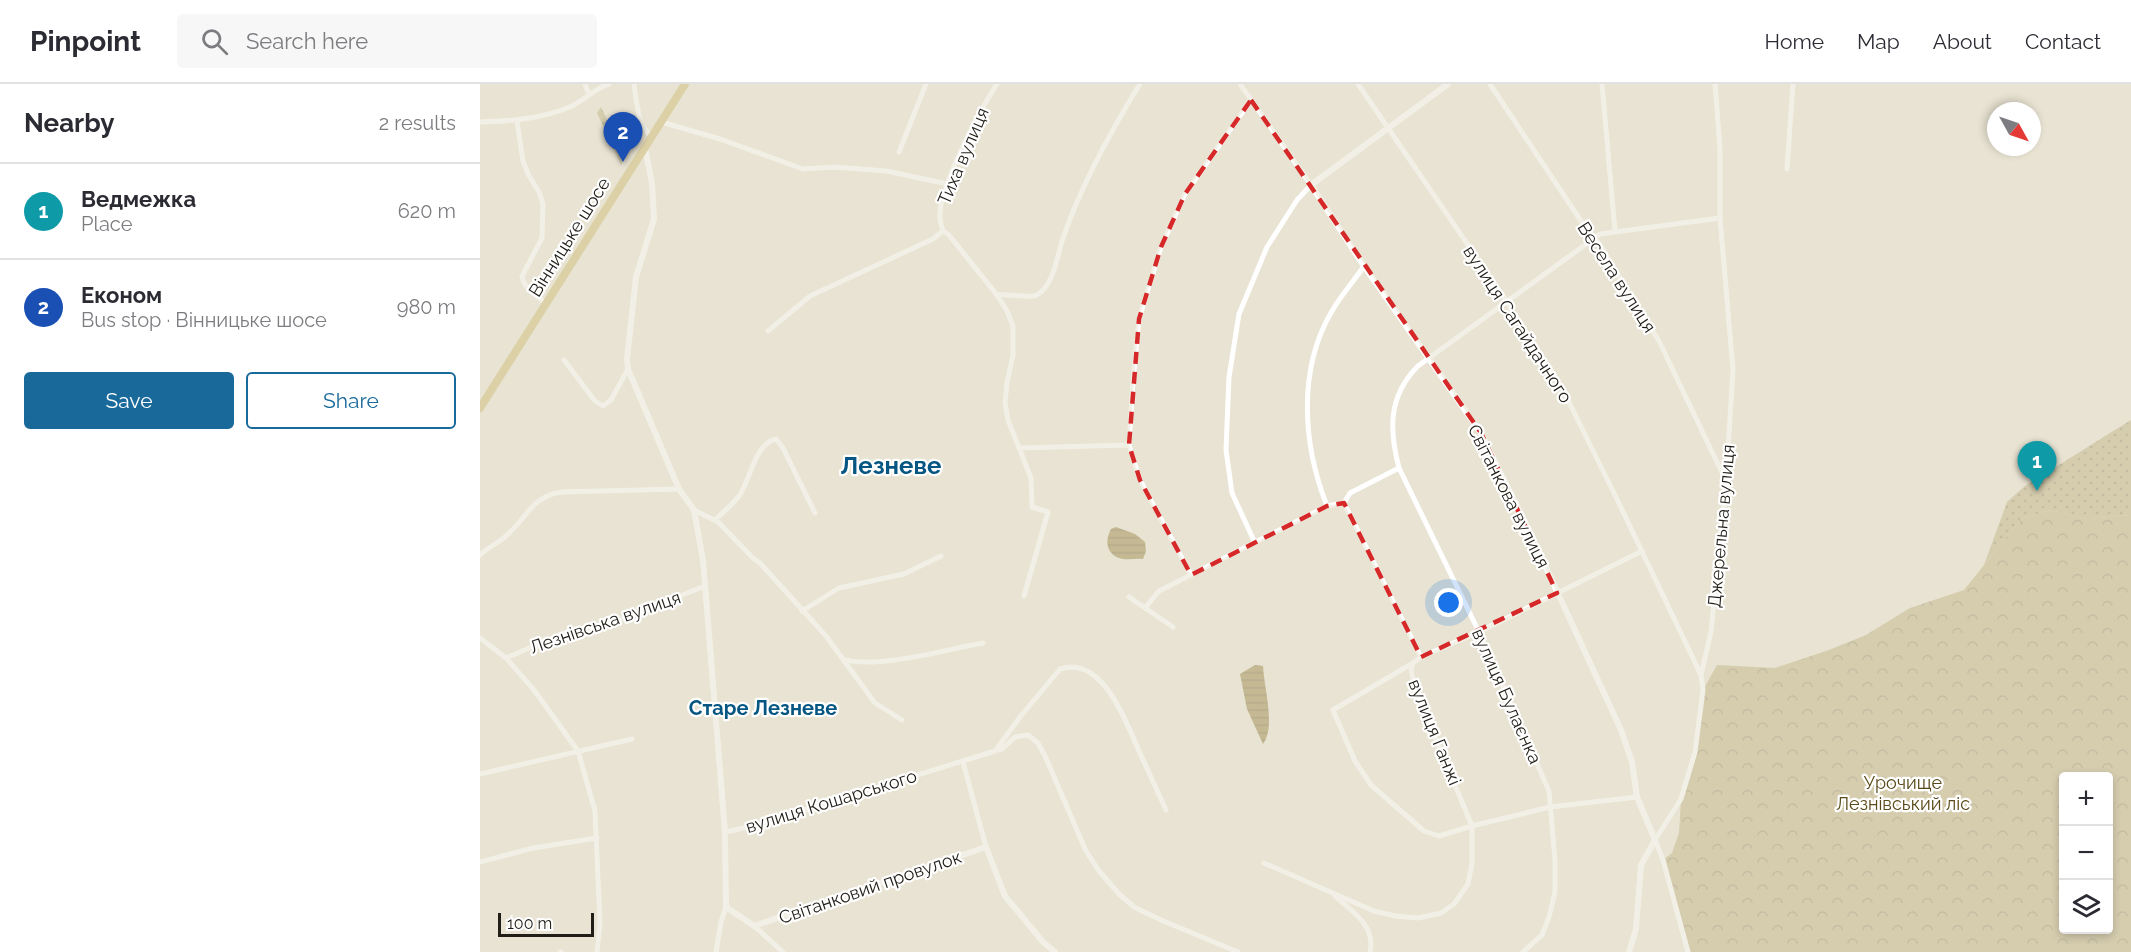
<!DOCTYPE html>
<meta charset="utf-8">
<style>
:root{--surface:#fff;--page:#f7f7f7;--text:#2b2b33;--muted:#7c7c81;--line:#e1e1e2;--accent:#196a9b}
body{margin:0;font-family:Raleway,sans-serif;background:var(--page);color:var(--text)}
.controls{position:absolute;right:18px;bottom:18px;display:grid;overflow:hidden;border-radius:6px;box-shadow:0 3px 9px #0003}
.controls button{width:54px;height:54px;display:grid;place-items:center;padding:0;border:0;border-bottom:2px solid var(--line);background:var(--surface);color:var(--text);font:30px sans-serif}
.compass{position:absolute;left:1507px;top:18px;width:54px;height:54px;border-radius:50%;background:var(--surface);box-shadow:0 3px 9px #0003;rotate:130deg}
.scale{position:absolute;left:18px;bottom:15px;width:96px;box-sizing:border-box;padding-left:6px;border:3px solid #211e18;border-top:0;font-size:16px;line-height:21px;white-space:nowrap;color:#211e18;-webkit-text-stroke:4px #fff;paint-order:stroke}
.you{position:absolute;left:969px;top:519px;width:21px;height:21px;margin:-15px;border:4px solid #fff;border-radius:50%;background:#1a73e8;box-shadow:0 0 0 9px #1a73e833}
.badge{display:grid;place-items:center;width:39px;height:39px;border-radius:50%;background:var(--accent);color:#fff;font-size:20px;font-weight:700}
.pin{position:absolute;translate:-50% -50px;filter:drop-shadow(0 2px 3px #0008)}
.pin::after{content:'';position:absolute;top:32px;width:21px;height:18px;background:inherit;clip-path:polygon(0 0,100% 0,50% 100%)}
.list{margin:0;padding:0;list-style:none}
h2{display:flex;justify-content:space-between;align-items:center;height:78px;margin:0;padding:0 24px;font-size:26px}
h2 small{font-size:20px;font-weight:400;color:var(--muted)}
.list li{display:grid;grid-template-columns:39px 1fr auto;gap:18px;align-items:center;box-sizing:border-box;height:96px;padding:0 24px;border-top:2px solid var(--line)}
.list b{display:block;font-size:22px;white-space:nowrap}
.list p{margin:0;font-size:20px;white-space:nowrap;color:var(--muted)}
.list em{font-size:20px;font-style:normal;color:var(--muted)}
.actions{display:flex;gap:12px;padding:18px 24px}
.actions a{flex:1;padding:14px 0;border:2px solid var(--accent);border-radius:6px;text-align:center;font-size:21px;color:var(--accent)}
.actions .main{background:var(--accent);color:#fff}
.icon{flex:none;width:33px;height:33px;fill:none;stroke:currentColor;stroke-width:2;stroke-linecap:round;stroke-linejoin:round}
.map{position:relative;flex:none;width:1651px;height:868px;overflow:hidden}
header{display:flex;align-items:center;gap:36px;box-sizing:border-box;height:84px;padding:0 30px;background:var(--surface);border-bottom:2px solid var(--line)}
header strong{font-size:28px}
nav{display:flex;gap:33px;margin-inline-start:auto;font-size:21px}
.search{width:420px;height:54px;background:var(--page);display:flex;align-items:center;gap:15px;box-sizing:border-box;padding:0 21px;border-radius:6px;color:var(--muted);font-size:22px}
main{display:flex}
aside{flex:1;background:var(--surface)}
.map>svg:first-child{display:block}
</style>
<header>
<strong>Pinpoint</strong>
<div class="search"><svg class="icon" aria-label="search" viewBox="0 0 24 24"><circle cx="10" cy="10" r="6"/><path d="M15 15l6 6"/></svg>Search here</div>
<nav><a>Home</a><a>Map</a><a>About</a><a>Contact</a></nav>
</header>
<main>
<aside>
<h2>Nearby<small>2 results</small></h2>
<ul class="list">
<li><span class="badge" style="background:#0f9aa8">1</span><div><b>Ведмежка</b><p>Place</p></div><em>620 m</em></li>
<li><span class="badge" style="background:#1a4fb4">2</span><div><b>Економ</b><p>Bus stop · Вінницьке шосе</p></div><em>980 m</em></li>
</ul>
<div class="actions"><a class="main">Save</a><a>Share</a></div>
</aside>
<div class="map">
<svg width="1651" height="868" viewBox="0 0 1651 868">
<defs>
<pattern id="grass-dots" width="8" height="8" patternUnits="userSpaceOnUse" patternTransform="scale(1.5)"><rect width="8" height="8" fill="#c0b185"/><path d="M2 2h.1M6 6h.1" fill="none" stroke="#9c8f6c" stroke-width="1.8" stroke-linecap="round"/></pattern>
<pattern id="forest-crowns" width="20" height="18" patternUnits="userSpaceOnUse" patternTransform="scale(1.5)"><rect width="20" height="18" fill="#c0b185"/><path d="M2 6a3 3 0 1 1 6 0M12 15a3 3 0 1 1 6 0" fill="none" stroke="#9c8f6c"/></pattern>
<pattern id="water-rules" width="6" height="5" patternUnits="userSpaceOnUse" patternTransform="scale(1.5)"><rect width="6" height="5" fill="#9a8545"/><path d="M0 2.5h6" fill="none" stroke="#7d6c39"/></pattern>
</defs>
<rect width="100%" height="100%" fill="#e8e3d2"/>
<g fill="url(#grass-dots)">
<path d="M121 23 142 68 146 71 141 81 117 29Z"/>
<path d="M1651 336V431L1607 435 1570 426 1541 435 1504 481 1527 418 1545 402Z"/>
</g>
<path fill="url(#forest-crowns)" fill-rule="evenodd" d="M1570 426 1607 435 1651 431V868H1208L1183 776 1192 769 1199 749 1201 715 1208 695 1223 606 1237 581 1295 584 1349 566 1386 551 1430 524 1484 506 1541 435ZM1584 692H1628V846H1584Z"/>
<g fill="url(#water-rules)">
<path d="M636 443 655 450 665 458 666 467 663 475C656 474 650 476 643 475 627 472 624 458 631 445Z"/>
<path d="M775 581 783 582C784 604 796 643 783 660L767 625 760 590Z"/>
</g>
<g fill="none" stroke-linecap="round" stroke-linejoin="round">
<g stroke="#fff" stroke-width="5">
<path d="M105 0 109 11"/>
<path d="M154 0C157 18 157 41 172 53"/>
<path d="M760 0 831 101 817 116 787 163 759 230 749 293 746 366 752 409 775 459"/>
<path d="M878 0 1027 218 1080 300 1135 411 1221 591"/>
<path d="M1010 0 1113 155 1118 158 1179 257 1246 397"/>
<path d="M1122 0 1135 147"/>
<path d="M37 37 43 77 48 90 59 108 63 120 62 154 42 192C44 205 57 212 67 220"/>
<path d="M0 38C32 37 62 35 92 22 105 16 115 4 129 0"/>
<path d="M181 38 240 55 323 85 354 83 406 87 468 100"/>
<path d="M419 68 446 0"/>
<path d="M1307 85 1313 0"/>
<path d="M463 147 469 151 517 211 527 227 533 242V271L527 298 525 319 528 336 551 394 552 423 568 428 544 512"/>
<path d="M463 147C462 143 460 138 460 133 458 105 500 26 517 0"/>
<path d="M517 211C529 209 549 215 557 211 573 202 577 174 582 157 601 101 629 50 660 0"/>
<path d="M288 247 330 212 453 155 463 147"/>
<path d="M84 276 115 317 123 322 131 316 148 285"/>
<path d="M539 364 649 361"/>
<path d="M864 419 870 409 919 384"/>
<path d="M214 426 238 438 273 474 280 479 346 552 395 619 422 636"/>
<path d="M235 436C244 427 255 419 261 409 270 394 276 359 296 355L303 364 335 429"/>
<path d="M0 471C8 463 19 459 27 451 47 434 51 413 81 408L199 405"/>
<path d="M711 491 660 396 649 361 653 297 659 235 681 163 705 110 771 16"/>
<path d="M649 513 693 543"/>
<path d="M665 524 679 507 847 422"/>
<path d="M322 527 359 504 424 490 461 472"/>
<path d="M0 554 26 574 54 606 98 667 115 727 120 839 117 868"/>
<path d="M941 573 999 548 1162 467"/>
<path d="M26 574 89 547 126 541 225 502"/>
<path d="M363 575C395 586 468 565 503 559"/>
<path d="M933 579 853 626 875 677 891 701 944 747 959 752 992 742 1070 723 1157 713"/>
<path d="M517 666 522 665 535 653 548 651 558 659 565 672 606 767 619 787 639 810 654 823 681 836 758 868"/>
<path d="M483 678 506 763"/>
<path d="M0 690 152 655"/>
<path d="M245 748 273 742 515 667 540 633 580 585C623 571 646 638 659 667 668 687 677 706 686 726"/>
<path d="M0 778 53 764 117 754"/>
<path d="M784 779 894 827 915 832 938 834 961 829 974 820 988 800 992 779V742L935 605 931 586 933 579 941 573 864 419 847 422C823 361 817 286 852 227 861 211 874 197 884 182"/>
<path d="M855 812C872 828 896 841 890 868"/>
<path d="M274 842 303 868"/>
<path d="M80 868H81"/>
<path d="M236 868 241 838 246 823"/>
<path d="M1043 868 1062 851 1069 833 1075 808V776L1069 707 999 548 919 384C909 346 908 312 938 282L1120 150 1240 134"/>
<path d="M1208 868 1183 776 1175 756 1201 715 1215 668 1223 606 1221 591 1231 548 1246 397 1253 286 1240 134V64L1235 0"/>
</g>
<g stroke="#fff" stroke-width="6">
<path d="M968 0 831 101 884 182 1001 349 1045 438 1141 646 1152 678 1157 713 1175 756 1161 781 1156 845 1149 868"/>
<path d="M165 64 172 99 174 135 156 193 147 275 148 285 199 405 214 426 223 476 245 748 246 823 274 842 506 763 525 812 563 858 575 868"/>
</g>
<path stroke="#ceba71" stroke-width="8" d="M0 324 205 0"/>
</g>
<path d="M0 0H1651V868H0ZM771 16 1001 349 1077 509 941 573 864 419 847 422 711 491 660 396 649 361 659 235 681 163 705 110Z" fill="#e8e3d2" fill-opacity=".55" fill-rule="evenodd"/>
<path fill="none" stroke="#d62828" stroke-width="4.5" stroke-dasharray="12 8" stroke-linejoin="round" d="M771 16 1001 349 1077 509 941 573 864 419 847 422 711 491 660 396 649 361 659 235 681 163 705 110Z"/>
<g text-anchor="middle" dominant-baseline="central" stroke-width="4.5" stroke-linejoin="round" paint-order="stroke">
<g font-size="18" fill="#211e18" stroke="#fff">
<text transform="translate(483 72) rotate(-67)">Тиха вулиця</text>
<text transform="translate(89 153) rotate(-58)">Вінницьке шосе</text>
<text transform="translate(1137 193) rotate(57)">Весела вулиця</text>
<text transform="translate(1038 240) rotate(57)">вулиця Сагайдачного</text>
<text transform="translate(1029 412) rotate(63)">Світанкова вулиця</text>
<text transform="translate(1241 442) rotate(-85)">Джерельна вулиця</text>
<text transform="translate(125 538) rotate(-19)">Лезнівська вулиця</text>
<text transform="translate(1027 612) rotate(66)">вулиця Булаєнка</text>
<text transform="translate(955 648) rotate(68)">вулиця Ганжі</text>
<text transform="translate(351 717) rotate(-17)">вулиця Кошарського</text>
<text transform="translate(390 803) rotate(-19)">Світанковий провулок</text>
</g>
<g font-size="18" fill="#5a4a18" stroke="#fff">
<text x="1423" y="698">Урочище<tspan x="1423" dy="21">Лезнівський ліс</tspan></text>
</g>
<g font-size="20" font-weight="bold" fill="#055682" stroke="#fff">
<text x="283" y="624">Старе Лезневе</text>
</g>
<g font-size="24" font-weight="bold" fill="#055682" stroke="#fff">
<text x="411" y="381">Лезневе</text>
</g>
</g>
</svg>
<div class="controls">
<button>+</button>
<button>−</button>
<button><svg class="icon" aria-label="layers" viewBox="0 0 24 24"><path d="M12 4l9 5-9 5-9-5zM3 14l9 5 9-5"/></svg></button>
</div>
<svg class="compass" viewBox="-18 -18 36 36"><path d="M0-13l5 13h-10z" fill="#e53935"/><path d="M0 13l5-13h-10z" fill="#7c7c81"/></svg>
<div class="scale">100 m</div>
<div class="you"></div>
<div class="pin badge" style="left:1557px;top:407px;background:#0f9aa8">1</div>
<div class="pin badge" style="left:143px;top:78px;background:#1a4fb4">2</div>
</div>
</main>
